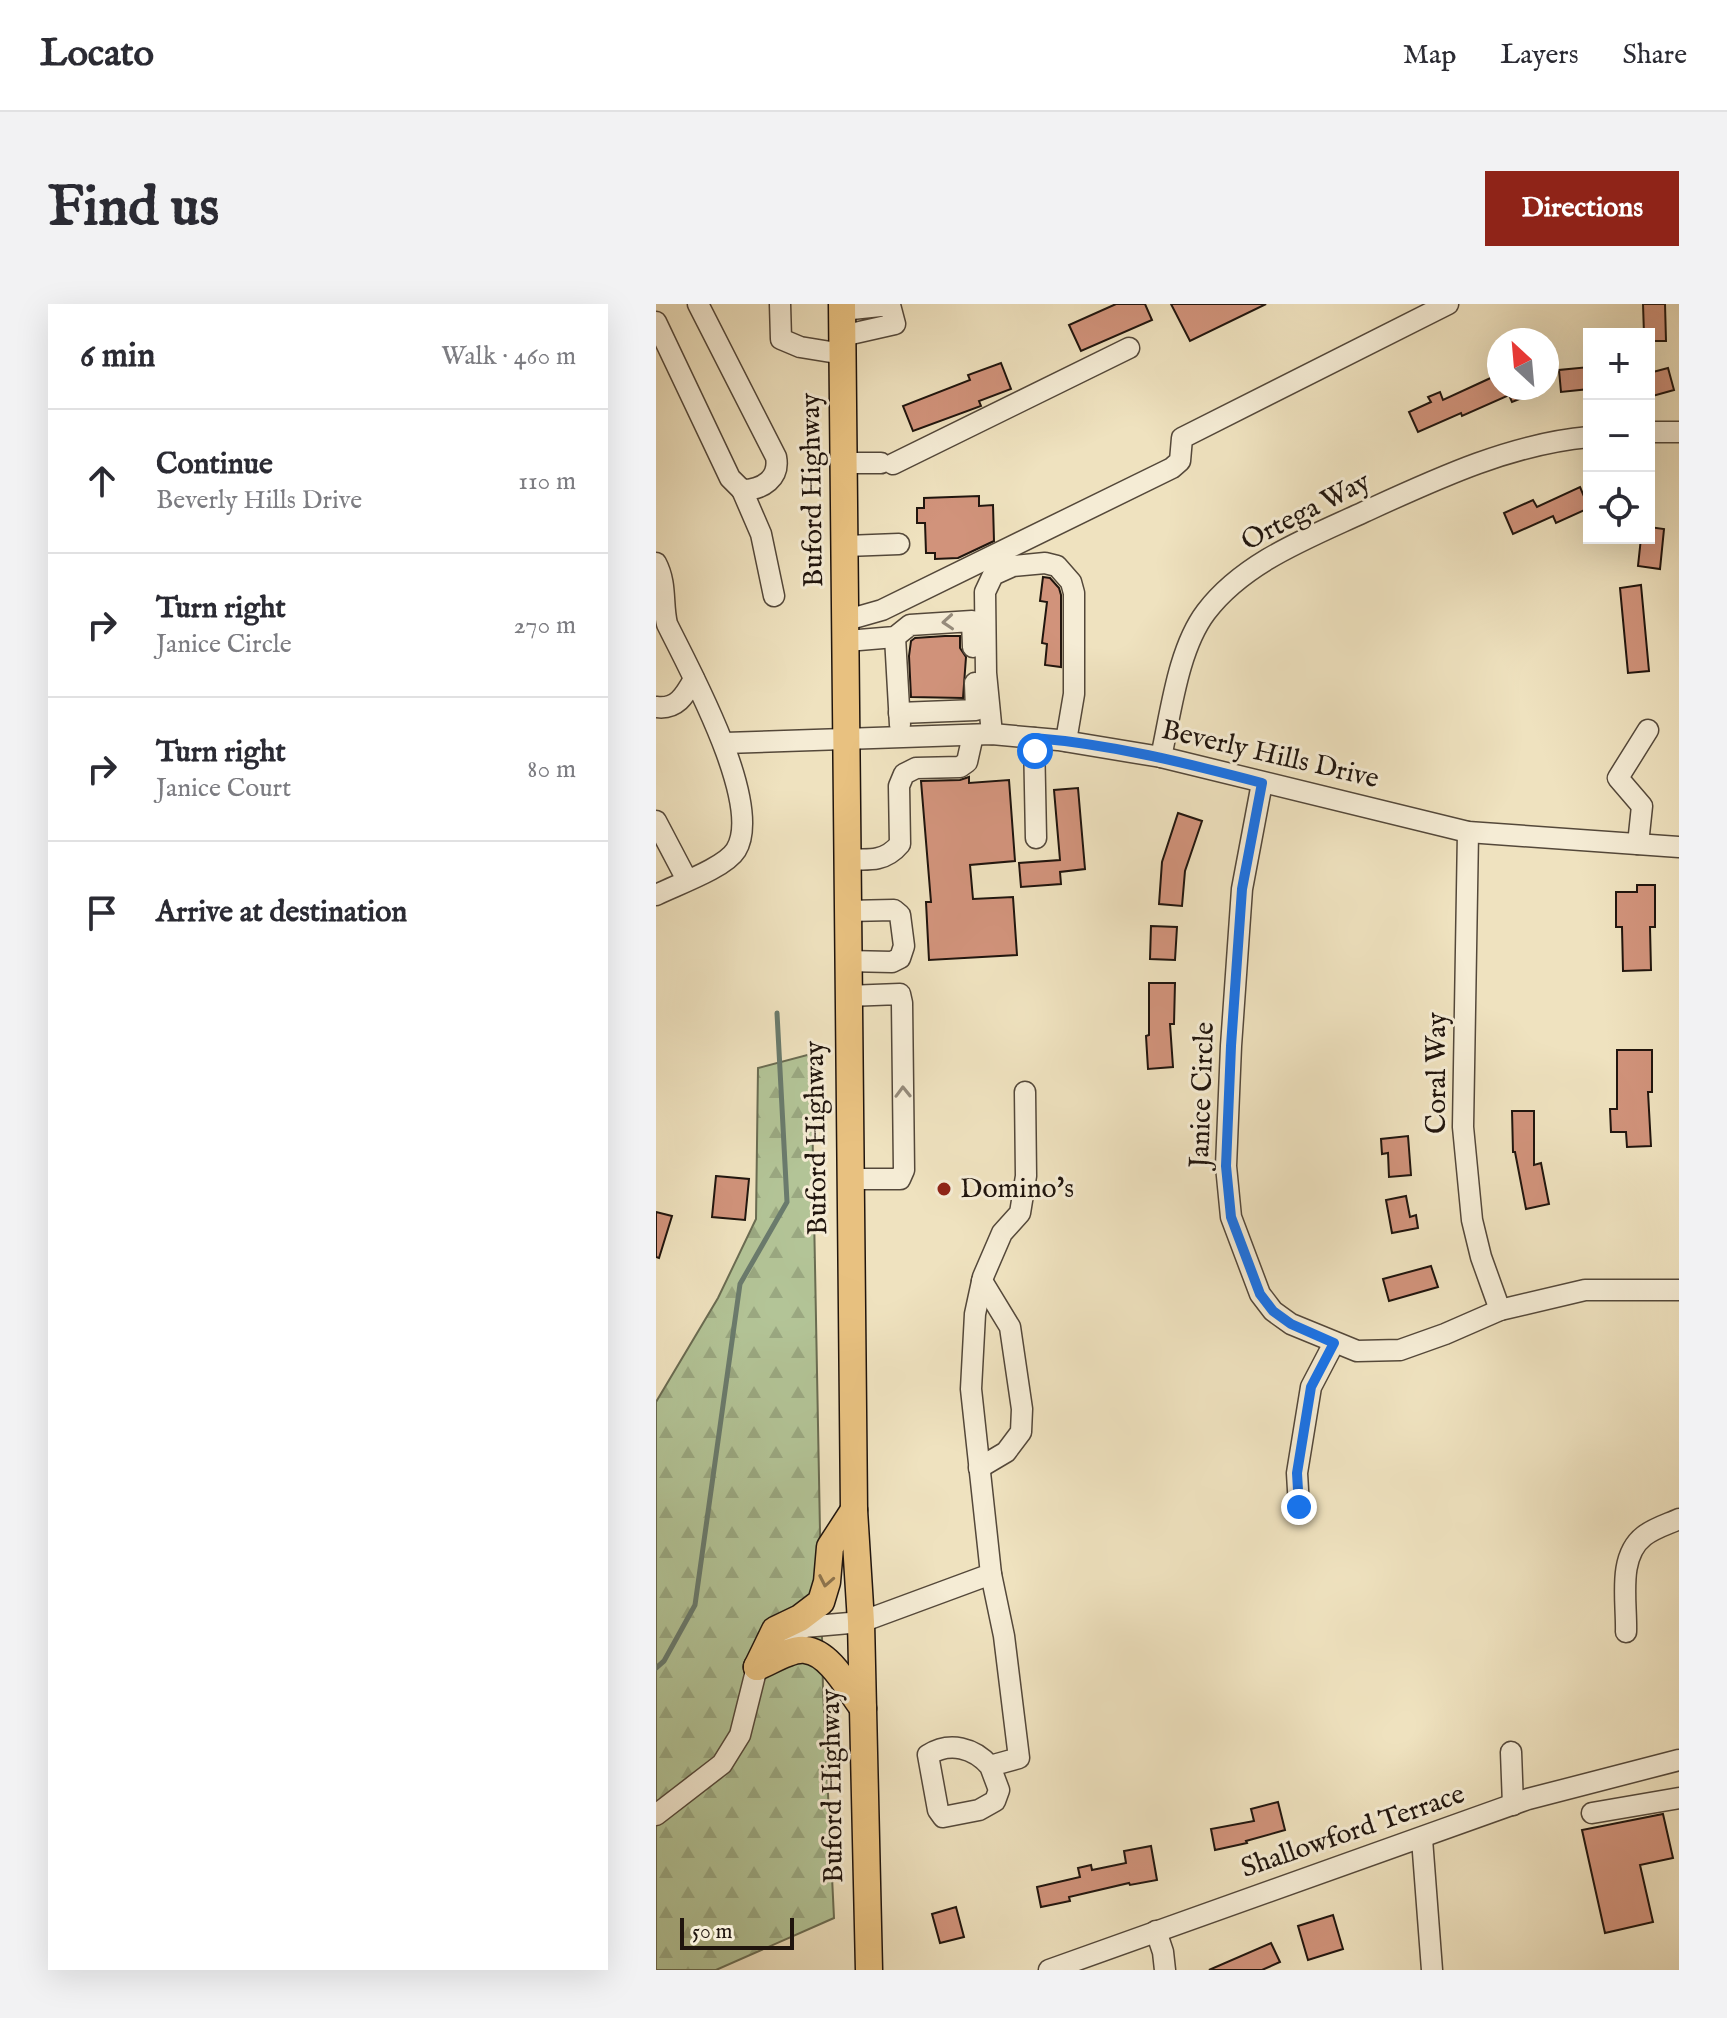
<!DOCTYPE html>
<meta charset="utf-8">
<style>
:root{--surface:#fff;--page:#f2f2f3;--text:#2b2b33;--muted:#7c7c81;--line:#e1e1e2;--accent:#8f2418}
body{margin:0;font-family:"IM FELL English",serif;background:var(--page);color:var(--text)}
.controls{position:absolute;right:24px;top:24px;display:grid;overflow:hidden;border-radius:0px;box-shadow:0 8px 32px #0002}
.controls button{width:72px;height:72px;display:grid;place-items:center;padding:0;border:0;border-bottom:2px solid var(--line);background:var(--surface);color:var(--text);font:40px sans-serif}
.compass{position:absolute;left:831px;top:24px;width:72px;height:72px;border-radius:50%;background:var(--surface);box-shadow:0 8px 32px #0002;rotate:334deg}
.scale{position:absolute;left:24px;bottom:20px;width:114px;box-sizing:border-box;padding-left:8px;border:4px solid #20150e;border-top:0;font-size:22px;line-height:28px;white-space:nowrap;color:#20150e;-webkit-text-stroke:6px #f5ecd5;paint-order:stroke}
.stop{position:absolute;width:24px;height:24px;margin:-18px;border:6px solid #1a73e8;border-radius:50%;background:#fff}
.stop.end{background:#1a73e8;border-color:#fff;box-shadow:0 2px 8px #0008}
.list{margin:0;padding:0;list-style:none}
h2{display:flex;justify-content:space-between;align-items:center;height:104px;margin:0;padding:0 32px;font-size:34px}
h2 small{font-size:26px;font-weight:400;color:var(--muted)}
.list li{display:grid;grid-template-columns:52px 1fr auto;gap:24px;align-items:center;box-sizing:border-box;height:144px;padding:0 32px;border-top:2px solid var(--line)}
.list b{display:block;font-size:30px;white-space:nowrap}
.list p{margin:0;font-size:26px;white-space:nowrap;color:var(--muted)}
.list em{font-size:26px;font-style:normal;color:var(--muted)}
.icon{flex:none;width:44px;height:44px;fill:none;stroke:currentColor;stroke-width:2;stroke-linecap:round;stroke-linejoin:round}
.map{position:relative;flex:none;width:1023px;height:1666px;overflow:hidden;border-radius:0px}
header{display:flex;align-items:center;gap:48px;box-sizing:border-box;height:112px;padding:0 40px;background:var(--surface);border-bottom:2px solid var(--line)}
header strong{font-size:38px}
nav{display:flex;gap:44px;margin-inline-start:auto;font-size:28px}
.intro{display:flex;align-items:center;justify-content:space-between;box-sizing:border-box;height:192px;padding:0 48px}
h1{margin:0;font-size:56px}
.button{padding:20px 36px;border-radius:0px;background:var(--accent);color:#fff;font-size:28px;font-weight:700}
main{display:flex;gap:48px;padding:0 48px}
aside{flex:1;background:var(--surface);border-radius:0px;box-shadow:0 8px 32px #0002}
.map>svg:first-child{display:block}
</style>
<header>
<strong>Locato</strong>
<nav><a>Map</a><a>Layers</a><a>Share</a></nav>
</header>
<div class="intro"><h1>Find us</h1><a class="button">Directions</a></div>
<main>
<aside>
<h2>6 min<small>Walk · 460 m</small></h2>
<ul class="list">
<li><svg class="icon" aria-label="ahead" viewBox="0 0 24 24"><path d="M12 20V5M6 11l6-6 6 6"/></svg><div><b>Continue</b><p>Beverly Hills Drive</p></div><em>110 m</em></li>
<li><svg class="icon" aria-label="right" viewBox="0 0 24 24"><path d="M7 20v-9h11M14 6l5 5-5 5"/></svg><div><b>Turn right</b><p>Janice Circle</p></div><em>270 m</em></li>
<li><svg class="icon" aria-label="right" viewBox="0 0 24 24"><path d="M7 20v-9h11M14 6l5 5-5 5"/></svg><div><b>Turn right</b><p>Janice Court</p></div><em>80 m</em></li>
<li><svg class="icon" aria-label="arrive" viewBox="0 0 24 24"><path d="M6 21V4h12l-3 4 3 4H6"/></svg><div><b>Arrive at destination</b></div></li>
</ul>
</aside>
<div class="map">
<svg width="1023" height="1666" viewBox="0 0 1023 1666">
<defs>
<pattern id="forest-firs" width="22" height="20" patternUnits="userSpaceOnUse" patternTransform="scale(2)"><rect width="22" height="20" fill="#b3c497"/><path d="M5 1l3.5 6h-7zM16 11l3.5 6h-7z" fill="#9aa881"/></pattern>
</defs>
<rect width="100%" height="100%" fill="#efe2bf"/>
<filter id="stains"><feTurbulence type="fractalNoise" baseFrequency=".0025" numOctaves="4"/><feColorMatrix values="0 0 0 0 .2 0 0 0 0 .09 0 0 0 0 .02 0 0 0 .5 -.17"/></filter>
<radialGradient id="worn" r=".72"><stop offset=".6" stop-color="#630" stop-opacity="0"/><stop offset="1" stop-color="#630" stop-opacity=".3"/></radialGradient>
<path fill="url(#forest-firs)" stroke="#6a6c52" stroke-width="2" d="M155 750 167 1386 178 1614 60 1666H0V1098L62 994 100 915 102 764Z"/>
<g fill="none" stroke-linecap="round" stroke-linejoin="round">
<path stroke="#6a7b6d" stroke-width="5" d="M0 1364 8 1357 39 1301 84 980 131 898 121 709"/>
</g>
<g fill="#d1937b" stroke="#20150e" stroke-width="2">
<path d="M460 0H489L496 16 425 47 413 21Z"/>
<path d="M515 0H610L534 37Z"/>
<path d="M987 0H1009L1010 37H993V30H988Z"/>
<path d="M345 59 355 85 323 97 325 102 257 127 247 102 314 76 312 71Z"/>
<path d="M933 63V85L905 88 903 66Z"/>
<path d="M1012 64 1018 86 993 93V69Z"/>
<path d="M839 72 843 84 889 85 856 98 853 91 806 112 805 109 762 128 753 108 775 98 772 93 784 88 787 96Z"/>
<path d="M924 183 933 204 900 219 897 212 857 230 848 209 877 196 881 203Z"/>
<path d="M323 192V202L337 201 338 237 302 254 279 255V249H270L269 219H261V204H268V194Z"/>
<path d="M993 223 1008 225 1004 265 982 262 985 234H993Z"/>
<path d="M387 273 394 274 403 284 405 291V363L389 361 391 340 386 339 391 298 384 297Z"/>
<path d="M985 281 993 367 972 369 964 284Z"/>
<path d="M289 332H304V344L310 353 307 394 255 393 253 352 255 337 259 334Z"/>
<path d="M313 473V479L353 476 359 557 314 561 317 595 357 593 361 651 273 656 270 598H275L265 477 304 476Z"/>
<path d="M422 484 429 565 404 568 405 580 365 583 363 559 404 556 398 486Z"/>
<path d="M522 509 546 517 529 567 526 602 503 600 506 558Z"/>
<path d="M981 581H999V623H994L995 666 967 667 966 623H960V588H981Z"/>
<path d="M495 622 521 623 519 656 494 655Z"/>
<path d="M493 679H519L518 720H514L517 763 492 765 490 732 493 731Z"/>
<path d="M961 746H996V788H992L995 842 971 843 970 828H955L954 805H961Z"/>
<path d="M856 807H878V861L885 859 893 900 870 905 859 848H857Z"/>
<path d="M752 832 755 871 733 873 732 849 726 850 725 835Z"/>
<path d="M60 872 93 875 89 916 56 913Z"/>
<path d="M750 892 754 913 760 911 762 924 736 929 730 896Z"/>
<path d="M0 908 16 912 3 954 0 953Z"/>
<path d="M775 962 782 983 733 997 727 975Z"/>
<path d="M622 1498 629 1526 590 1537 591 1539 559 1546 555 1525 598 1517 595 1505Z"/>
<path d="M1007 1510 1017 1554 984 1561 997 1618 949 1629 926 1526Z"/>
<path d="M495 1542 501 1576 474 1581 473 1579 413 1593 414 1597 385 1603 381 1583 424 1573 422 1564 435 1561 436 1566 470 1559 468 1547Z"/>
<path d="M300 1603 308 1633 284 1639 276 1610Z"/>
<path d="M677 1611 687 1645 652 1656 642 1622Z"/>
<path d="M615 1639 624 1658 606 1666H553Z"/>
</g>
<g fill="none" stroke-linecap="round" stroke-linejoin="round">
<defs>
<g id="minor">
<path d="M124 0 125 35 144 43 187 50"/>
<path d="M186 6 234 1 239 20 186 32"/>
<path d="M0 18 74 174 86 186C107 186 124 174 120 153L42 0"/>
<path d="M993 128H1023"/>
<path d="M188 159H225"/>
<path d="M237 160 473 44"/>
<path d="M86 186 105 230 118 292"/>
<path d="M190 242 243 240"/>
<path d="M0 259C11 280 6 299 11 320 33 365 108 500 80 546 69 564 20 581 0 591"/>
<path d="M191 316 226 306 516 164 524 157 526 134 792 0"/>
<path d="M239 333 244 421"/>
<path d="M191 337 239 333 254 321 316 317 317 343"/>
<path d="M0 403C21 406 29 391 38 375"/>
<path d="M243 409 320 406 319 379"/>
<path d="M336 430 330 369 329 288 337 271 357 262 389 259 401 262 415 278 418 289V390L410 437"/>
<path d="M378 434 380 534"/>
<path d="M69 439 336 430 402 436 505 453 812 528 1023 543"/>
<path d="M505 453C515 408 522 345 550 308 588 258 652 234 708 208 780 175 854 140 933 133"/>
<path d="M606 479 586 585 575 742 570 862 575 913 604 990 617 1007 635 1020 701 1047 744 1046 789 1030 844 1006 929 986H1023"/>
<path d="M0 517 31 576"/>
<path d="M812 528 807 823 816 916 825 953 844 1006"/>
<path d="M982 540 986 502 962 474 992 426"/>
<path d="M191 555C213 556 229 558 244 540L243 482 248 470 260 464 304 463 311 458 317 431"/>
<path d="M191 657 236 658 244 654 248 642 244 611 238 606 191 607"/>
<path d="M191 692 244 690 246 699 248 866 244 875H194"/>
<path d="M323 1164 350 1148 365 1128 366 1105 354 1023 326 977"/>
<path d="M643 1203 641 1169 655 1083 678 1039"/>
<path d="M970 1328C971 1297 961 1253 988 1232 998 1224 1012 1220 1023 1215"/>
<path d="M855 1448 857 1501"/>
<path d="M334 1462 343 1486 339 1497 323 1506 287 1513 282 1506 272 1451C294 1437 318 1444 334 1462L363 1454 348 1332 335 1270"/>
<path d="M936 1509 1023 1494"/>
<path d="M0 1511 66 1460 84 1431 101 1363 148 1323 205 1318 335 1270 315 1085 319 1010 327 973 346 929 364 909 370 872 369 788"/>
<path d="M766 1535 776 1666"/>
<path d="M500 1627 507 1648 509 1666"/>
<path d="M393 1666 872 1495 1023 1456"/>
</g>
<g id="major">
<path d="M186 0 198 1206 205 1318 213 1666"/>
<path d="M101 1363 119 1326 144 1314 165 1298 171 1278 174 1243 198 1206"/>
<path d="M101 1363C114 1358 135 1344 149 1346 174 1348 193 1386 207 1404"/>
</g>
</defs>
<use href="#minor" stroke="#54483a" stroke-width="23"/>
<use href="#major" stroke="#20150e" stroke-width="29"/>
<use href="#minor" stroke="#f5ecd5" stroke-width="20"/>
<use href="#major" stroke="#e8c180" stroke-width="26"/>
</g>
<defs><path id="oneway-chevron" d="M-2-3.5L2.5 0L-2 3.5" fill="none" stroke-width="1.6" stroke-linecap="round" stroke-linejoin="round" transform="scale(2)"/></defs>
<g stroke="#958b7b">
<use href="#oneway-chevron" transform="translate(292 318) rotate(176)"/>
<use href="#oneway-chevron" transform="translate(247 788) rotate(-91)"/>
</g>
<use stroke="#8e744d" href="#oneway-chevron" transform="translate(170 1277) rotate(101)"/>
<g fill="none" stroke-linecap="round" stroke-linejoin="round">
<path stroke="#1a73e8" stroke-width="10" d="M379 447 378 434C455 440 530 459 606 479L586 585 575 742 570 862 575 913 604 990 617 1007 635 1020 678 1039 655 1083 641 1169 643 1203"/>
</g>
<circle fill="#8f2418" stroke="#f5ecd5" stroke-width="3" cx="288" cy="885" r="8"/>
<g text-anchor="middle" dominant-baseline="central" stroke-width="6" stroke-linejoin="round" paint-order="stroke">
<g font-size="28" fill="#20150e" stroke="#f5ecd5">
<text transform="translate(157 186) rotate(-91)">Buford Highway</text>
<text transform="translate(650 208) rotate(-27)">Ortega Way</text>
<text transform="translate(614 451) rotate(13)">Beverly Hills Drive</text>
<text transform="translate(781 769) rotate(-90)">Coral Way</text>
<text transform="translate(547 791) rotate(-88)">Janice Circle</text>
<text transform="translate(161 834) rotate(-91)">Buford Highway</text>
<text transform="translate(177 1482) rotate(-91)">Buford Highway</text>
<text transform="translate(697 1528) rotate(-19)">Shallowford Terrace</text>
</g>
<g font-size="28" fill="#20150e" stroke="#f5ecd5" text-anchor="start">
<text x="304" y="885">Domino's</text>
</g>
</g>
<rect width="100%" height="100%" filter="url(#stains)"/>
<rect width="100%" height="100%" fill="url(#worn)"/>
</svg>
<div class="controls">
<button>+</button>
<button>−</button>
<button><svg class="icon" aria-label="locate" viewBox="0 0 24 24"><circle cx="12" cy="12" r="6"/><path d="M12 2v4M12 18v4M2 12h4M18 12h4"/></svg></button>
</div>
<svg class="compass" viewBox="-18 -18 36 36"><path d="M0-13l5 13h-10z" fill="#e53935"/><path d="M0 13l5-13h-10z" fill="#7c7c81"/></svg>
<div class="scale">50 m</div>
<div class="stop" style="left:379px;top:447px"></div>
<div class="stop end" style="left:643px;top:1203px"></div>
</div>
</main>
